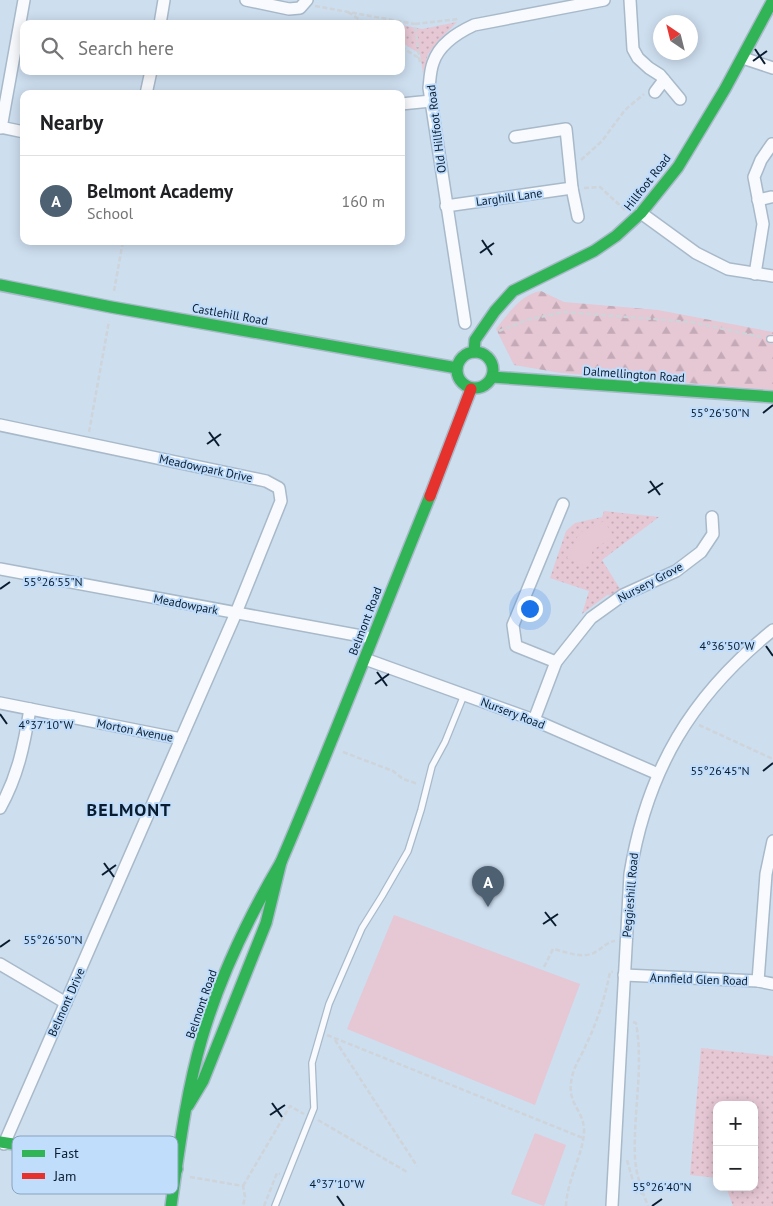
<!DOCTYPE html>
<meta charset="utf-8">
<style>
:root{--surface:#fff;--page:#f2f2f2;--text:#202124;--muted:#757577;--line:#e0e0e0;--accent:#4e6173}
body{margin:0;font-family:"PT Sans",sans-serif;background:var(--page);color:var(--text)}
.controls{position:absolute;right:15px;bottom:15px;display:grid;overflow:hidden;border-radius:10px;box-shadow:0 2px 12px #0003}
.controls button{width:45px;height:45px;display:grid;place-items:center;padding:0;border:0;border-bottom:1px solid var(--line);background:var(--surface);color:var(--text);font:25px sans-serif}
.compass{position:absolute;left:653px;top:15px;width:45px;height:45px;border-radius:50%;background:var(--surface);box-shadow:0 2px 12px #0003;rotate:325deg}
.you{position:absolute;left:529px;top:608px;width:18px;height:18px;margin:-12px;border:4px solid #fff;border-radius:50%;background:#1a73e8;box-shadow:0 0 0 8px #1a73e833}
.badge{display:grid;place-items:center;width:32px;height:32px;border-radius:50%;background:var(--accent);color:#fff;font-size:16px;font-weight:700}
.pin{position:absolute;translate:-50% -41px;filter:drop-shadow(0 1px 2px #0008)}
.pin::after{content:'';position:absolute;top:26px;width:18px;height:15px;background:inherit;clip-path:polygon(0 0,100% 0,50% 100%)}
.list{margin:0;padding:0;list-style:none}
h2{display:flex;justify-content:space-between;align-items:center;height:65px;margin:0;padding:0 20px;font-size:21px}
h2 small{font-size:16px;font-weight:400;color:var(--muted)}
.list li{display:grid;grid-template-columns:32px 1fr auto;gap:15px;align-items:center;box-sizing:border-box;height:90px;padding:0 20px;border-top:1px solid var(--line)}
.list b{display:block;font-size:19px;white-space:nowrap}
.list p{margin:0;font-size:16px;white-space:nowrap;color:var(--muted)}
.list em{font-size:16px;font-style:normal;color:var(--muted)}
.icon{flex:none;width:28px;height:28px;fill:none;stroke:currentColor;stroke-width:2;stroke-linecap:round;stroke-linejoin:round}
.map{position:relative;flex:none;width:773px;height:1206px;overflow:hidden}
.search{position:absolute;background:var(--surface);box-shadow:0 2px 12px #0003;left:20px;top:20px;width:385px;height:55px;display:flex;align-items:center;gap:12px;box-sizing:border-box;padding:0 18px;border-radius:10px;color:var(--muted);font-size:19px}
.panel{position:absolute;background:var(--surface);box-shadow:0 2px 12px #0003;left:20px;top:90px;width:385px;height:155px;border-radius:10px}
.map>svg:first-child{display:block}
</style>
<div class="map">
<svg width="773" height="1206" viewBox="0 0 773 1206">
<defs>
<pattern id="grass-dots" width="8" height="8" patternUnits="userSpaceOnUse" patternTransform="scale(1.25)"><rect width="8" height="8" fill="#e6c7d4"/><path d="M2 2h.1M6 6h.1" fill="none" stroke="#c4aab6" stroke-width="1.8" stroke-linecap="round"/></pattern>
<pattern id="forest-firs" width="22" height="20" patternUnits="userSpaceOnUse" patternTransform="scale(1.25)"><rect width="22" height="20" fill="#e6c7d4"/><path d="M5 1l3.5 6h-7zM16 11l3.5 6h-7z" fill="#c4aab6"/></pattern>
</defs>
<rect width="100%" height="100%" fill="#cddeef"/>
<g fill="url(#grass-dots)">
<path d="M457 22 439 40 428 54 423 73 420 54 401 42V25L422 29Z"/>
<path d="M604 511 659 517 602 560 622 592 616 596 607 595 582 614 589 591 550 578 566 531 575 523 602 517Z"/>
<path d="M701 1048 773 1056V1206H733L726 1187H754V1105H717V1178L690 1175Z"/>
</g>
<path fill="url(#forest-firs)" d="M541 291 564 302 658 310 773 332V390L561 373 514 365 496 329C508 314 521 294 541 291Z"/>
<g fill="#e6c7d4">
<path d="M604 521 614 536 593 550 587 567 567 558 579 533Z"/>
<path d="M394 915 580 984 535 1105 347 1029Z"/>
<path d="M535 1133 566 1145 544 1206 511 1194Z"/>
</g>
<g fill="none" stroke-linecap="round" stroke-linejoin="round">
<defs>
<g id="lane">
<path d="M770 339H773"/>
<path d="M275 1206 314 1108 312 1063 329 1004 362 928 382 896 408 851 421 810 432 766 445 742 464 695"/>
</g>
<g id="street">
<path d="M246 0 289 9 300 8 307 0"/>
<path d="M630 0 633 49 638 58 649 68 660 75 680 99"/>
<path d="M160 24 164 0"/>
<path d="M743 58 773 68"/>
<path d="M655 92 664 80"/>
<path d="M146 94 151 71"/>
<path d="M401 104 431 101"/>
<path d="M0 127 24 132"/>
<path d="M1 128 24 0"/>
<path d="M515 137 566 129 572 188 578 217"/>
<path d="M758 200 771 197"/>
<path d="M446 206 572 188"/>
<path d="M641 213 696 253 728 269 773 276"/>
<path d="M755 274 763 224 754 177 761 160 772 144"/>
<path d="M465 323 429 88C430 80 430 71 433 63 439 44 457 33 474 25L604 0"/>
<path d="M0 425 266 481 279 488 281 501 236 613 4 1144"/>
<path d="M0 569 372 638"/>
<path d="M365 659 534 720 658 774"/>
<path d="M556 662 516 646 513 625 563 504"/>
<path d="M0 703 181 739"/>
<path d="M534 720 556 662 591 618 623 595 676 571 701 552 713 534 712 517"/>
<path d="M0 808C18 776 24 745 30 709"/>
<path d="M0 964 66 1003"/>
<path d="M624 975 758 981 773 984"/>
<path d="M758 981 766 874 773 841"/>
<path d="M612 1206 630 874C647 770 691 696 773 630"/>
</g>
<g id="fast">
<path d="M0 285 111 307 457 368"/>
<circle cx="475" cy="370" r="18"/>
<path d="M474 352 475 340 495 311 513 291 594 251 616 236 641 213 678 167 725 89 773 0"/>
<path d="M492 377 773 397"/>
<path d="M281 862C333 741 380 618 430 496"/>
<path d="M0 1142 177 1169"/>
<path d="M171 1206C179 1150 186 1093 202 1038 220 976 248 918 281 862L266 923 203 1081 188 1106"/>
</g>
<path id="jam" d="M430 496 471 389"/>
</defs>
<use href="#lane" stroke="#a8b9ca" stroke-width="8"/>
<use href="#street" stroke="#a8b9ca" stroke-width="14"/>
<use href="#fast" stroke="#a8b9ca" stroke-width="14"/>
<use href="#jam" stroke="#a8b9ca" stroke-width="14"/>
<g stroke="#ced4d9" stroke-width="2.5" stroke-dasharray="5 2.5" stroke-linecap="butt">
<path d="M315 6 415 24 420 64"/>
<path d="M348 12 366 24"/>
<path d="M415 24 458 19"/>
<path d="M401 47 419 58"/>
<path d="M581 160 602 141 625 110 644 94"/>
<path d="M584 188 600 187 625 210"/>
<path d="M114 291 123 241"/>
<path d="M499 331 530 319 565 312 691 322 761 337"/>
<path d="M89 432 109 321"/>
<path d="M699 725 773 759"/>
<path d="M343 752 393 771 403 779 418 784"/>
<path d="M544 967 553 949C567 952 584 960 597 951 604 947 607 942 615 941"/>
<path d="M633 1022 636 1023C644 1068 633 1112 635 1158 636 1175 642 1191 648 1206"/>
<path d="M327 1035 583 1138"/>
<path d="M335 1040 417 1166"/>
<path d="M318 1120 407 1172"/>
<path d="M627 1160 636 1192 643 1194"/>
<path d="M190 1177 243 1186 245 1197 243 1206"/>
<path d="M243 1186 290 1106 304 1114"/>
<path d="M264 1206 277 1173 280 1174"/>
<path d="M566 1206C567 1179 585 1151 584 1128 582 1108 566 1103 572 1077 574 1066 582 1055 586 1045 597 1022 605 998 610 972H613"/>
</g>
<use href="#lane" stroke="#f8fafd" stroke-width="5.5"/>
<use href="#street" stroke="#f8fafd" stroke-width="11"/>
<use href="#fast" stroke="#30b455" stroke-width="11"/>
<use href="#jam" stroke="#e5322d" stroke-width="11"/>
</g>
<path fill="none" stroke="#0a1d30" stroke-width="2" d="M755 49 765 64M753 61 767 51M482 240 492 255M480 253 494 243M763 413 773 405M209 432 219 446M207 444 221 434M650 481 660 495M648 493 663 483M0 589 10 582M766 646 773 656M377 672 387 686M375 684 389 674M0 714 7 724M763 771 773 763M104 863 114 877M102 875 116 865M545 912 556 926M543 924 558 914M0 947 10 940M272 1103 282 1117M270 1115 285 1105M337 1196 344 1206M652 1206 662 1199"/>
<g text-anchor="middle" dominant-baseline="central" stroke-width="4" stroke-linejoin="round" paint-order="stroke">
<g font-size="12" fill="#0a1d30" stroke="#c0ddfc">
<text transform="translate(436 129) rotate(-97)">Old Hillfoot Road</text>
<text transform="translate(647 182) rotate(-52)">Hillfoot Road</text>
<text transform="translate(509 197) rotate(-8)">Larghill Lane</text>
<text transform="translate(230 314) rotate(10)">Castlehill Road</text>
<text transform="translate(634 374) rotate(4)">Dalmellington Road</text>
<text transform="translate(206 468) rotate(12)">Meadowpark Drive</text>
<text transform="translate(650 582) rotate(-28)">Nursery Grove</text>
<text transform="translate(186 604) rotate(11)">Meadowpark</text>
<text transform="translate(365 621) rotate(-69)">Belmont Road</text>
<text transform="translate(513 713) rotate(21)">Nursery Road</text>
<text transform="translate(135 730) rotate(11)">Morton Avenue</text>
<text transform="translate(630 895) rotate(-85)">Peggieshill Road</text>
<text transform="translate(699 979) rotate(2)">Annfield Glen Road</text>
<text transform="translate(66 1002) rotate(-66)">Belmont Drive</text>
<text transform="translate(201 1004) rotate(-71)">Belmont Road</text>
</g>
<g font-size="18" font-weight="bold" letter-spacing="1" fill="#0a1d30" stroke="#c0ddfc">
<text x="129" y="809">BELMONT</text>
</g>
</g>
<rect x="12" y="1136" width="166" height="58" rx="8" fill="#c0ddfc" stroke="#89a3bf" stroke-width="1"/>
<rect x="22" y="1150" width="23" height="7" fill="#30b455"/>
<rect x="22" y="1173" width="23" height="6" fill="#e5322d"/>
<g font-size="14" fill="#0a1d30">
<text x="54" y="1158">Fast</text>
<text x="54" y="1181">Jam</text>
</g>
<g font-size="12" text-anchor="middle" fill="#0a1d30" stroke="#c0ddfc" stroke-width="4" stroke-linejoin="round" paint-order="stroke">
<text x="720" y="417">55°26'50"N</text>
<text x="53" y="586">55°26'55"N</text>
<text x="727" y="650">4°36'50"W</text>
<text x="46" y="729">4°37'10"W</text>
<text x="720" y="775">55°26'45"N</text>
<text x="53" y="944">55°26'50"N</text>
<text x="337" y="1188">4°37'10"W</text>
<text x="662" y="1191">55°26'40"N</text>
</g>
</svg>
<div class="controls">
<button>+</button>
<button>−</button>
</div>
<svg class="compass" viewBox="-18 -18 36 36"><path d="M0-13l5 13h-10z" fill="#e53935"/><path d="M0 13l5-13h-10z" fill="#757577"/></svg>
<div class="you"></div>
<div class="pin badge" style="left:488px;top:907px">A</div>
<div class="search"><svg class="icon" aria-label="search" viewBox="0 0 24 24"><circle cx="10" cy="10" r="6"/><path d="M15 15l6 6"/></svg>Search here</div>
<section class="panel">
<h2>Nearby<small></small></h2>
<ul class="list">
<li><span class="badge">A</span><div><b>Belmont Academy</b><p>School</p></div><em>160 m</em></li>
</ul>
</section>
</div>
